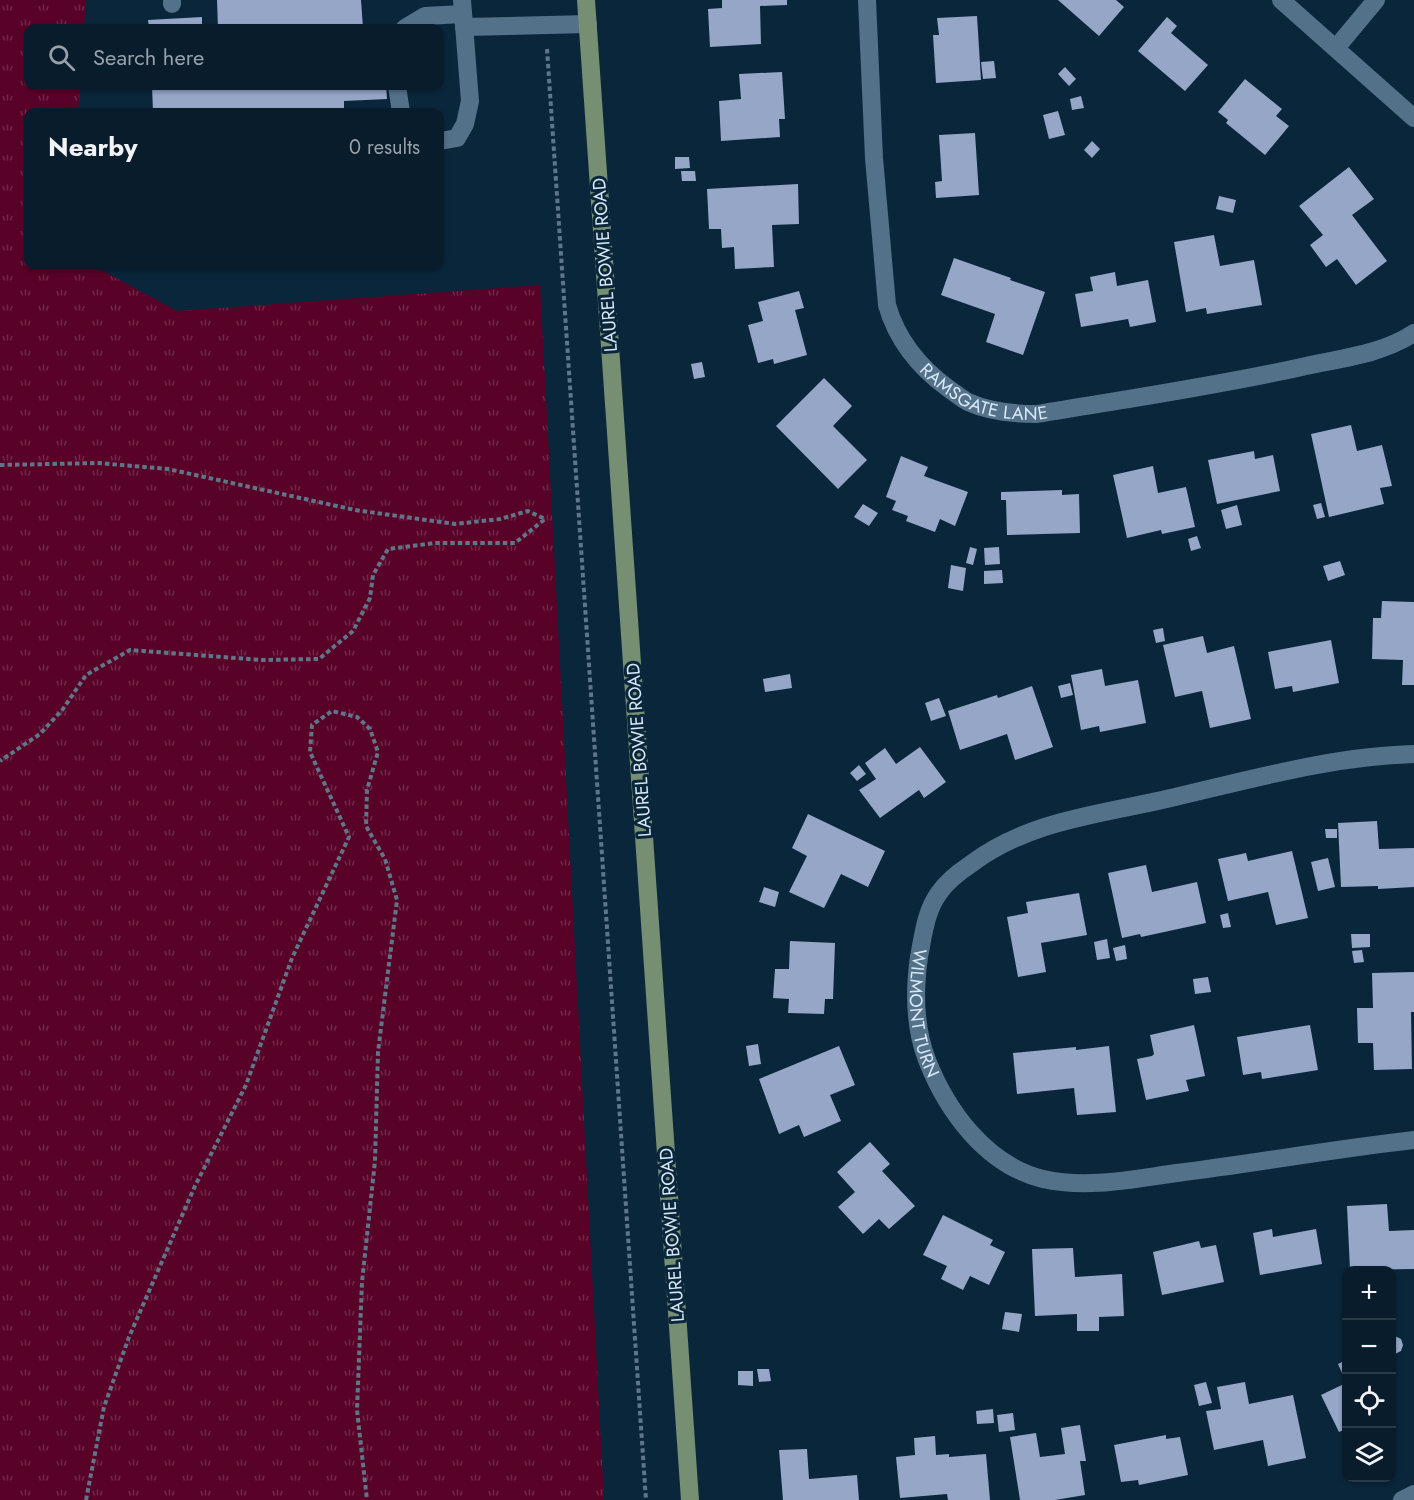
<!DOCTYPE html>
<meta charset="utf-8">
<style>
:root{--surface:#081c2c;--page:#112534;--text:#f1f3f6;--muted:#98a1a9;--line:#293a48}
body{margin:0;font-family:Jost,sans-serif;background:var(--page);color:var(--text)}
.controls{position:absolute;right:18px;bottom:18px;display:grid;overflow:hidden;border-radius:12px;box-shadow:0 2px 4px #0004}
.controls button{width:54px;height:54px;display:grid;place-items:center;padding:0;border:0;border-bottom:2px solid var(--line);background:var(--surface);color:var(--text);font:30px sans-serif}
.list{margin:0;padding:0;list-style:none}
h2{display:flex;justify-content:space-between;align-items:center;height:78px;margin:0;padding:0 24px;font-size:26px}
h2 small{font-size:20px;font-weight:400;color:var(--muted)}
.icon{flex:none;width:33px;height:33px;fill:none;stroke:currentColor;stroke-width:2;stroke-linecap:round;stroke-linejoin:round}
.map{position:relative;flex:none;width:1414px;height:1500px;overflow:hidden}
.search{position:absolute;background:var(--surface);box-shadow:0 2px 4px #0004;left:24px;top:24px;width:420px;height:66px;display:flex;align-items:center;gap:15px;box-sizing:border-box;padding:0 21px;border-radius:12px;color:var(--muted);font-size:22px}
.panel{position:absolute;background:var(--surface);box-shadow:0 2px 4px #0004;left:24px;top:108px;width:420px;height:162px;border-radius:12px}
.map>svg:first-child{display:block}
</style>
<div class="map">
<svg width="1414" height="1500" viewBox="0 0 1414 1500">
<defs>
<pattern id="grass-tufts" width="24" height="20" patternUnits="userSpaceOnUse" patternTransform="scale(1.5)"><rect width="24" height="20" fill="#590228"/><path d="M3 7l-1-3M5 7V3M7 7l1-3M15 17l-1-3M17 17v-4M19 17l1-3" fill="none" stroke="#702748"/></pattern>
</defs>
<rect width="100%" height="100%" fill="#0a263b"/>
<path fill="url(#grass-tufts)" d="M0 0H86L84 28H28V86H80L78 112H28V266H94L177 311 540 285 604 1500H0Z"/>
<g fill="#95a6c7">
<path d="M217 0H361L363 28H218Z"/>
<path d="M722 0H787V5L760 6 761 44 710 47 708 9 722 8Z"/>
<path d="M1058 0H1116L1124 7 1099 36Z"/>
<path d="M977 16 981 80 936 83 933 35H939L937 18Z"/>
<path d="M202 17V28H149L148 20Z"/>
<path d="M1167 17 1177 26 1171 33 1208 65 1185 91 1138 51Z"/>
<path d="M994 61 996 78 983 79 981 62Z"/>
<path d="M1065 67 1076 79 1069 86 1058 74Z"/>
<path d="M782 72 785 119H779L780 137 721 141 719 101 741 99 739 74Z"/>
<path d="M1245 79 1282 109 1276 116 1289 126 1265 155 1226 123 1228 120 1218 112Z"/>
<path d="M152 86H386L387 99 344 101V112H153Z"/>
<path d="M1081 96 1084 108 1072 110 1070 99Z"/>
<path d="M1058 111 1065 135 1049 139 1043 115Z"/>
<path d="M975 133 979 195 936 198 935 182 942 181 939 135Z"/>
<path d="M1092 141 1100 149 1092 158 1084 150Z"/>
<path d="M675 157H689L690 168 675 169Z"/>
<path d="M1349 167 1374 199 1352 215 1387 261 1356 285 1337 259 1326 267 1310 245 1323 235 1299 206Z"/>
<path d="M681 171H695L696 181H682Z"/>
<path d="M798 184 799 224 772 225 774 267 735 269 734 247 722 248 721 229H709L707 189Z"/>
<path d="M1219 196 1236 200 1233 213 1216 209Z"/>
<path d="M1214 235 1220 266 1254 260 1262 305 1207 314 1206 308 1186 312 1174 242Z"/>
<path d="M954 258 1011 278 1010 280 1045 292 1023 355 986 342 995 314 941 295Z"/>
<path d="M1115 272 1117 286 1148 280 1156 322 1130 327 1128 319 1081 327 1075 294 1093 291 1090 277Z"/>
<path d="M799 291 804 308 795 310 807 355 774 364 773 359 758 363 748 325 763 321 758 302Z"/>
<path d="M702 362 705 377 694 379 691 364Z"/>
<path d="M824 378 852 406 833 426 867 460 838 489 776 426Z"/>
<path d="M1351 425 1357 451 1382 445 1392 486 1380 488 1384 504 1329 517 1311 434Z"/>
<path d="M1254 451 1255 459 1273 455 1280 491 1217 504 1208 460Z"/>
<path d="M901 456 928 467 924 476 968 492 955 526 940 519 935 532 906 521 908 516 892 510 896 501 886 497Z"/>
<path d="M1153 466 1158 493 1186 487 1195 527 1162 534 1161 530 1127 538 1113 475Z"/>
<path d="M1062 490V495L1079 494 1080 533 1007 535 1006 500H1001V492Z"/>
<path d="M1321 503 1325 517 1317 519 1313 505Z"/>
<path d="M863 504 878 513 869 526 854 517Z"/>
<path d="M1237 505 1242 525 1226 529 1221 510Z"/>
<path d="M1197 536 1201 548 1191 551 1188 539Z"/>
<path d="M970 547 977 549 973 565 966 563Z"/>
<path d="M999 547 1000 564 985 565 984 548Z"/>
<path d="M1340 561 1345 575 1328 581 1323 566Z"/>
<path d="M951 565 966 568 963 591 948 588Z"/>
<path d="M1002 570 1003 583 984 584V571Z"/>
<path d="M1382 601 1414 602V685H1402L1403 660 1372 659 1373 618H1381Z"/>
<path d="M1163 628 1165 641 1156 643 1153 630Z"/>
<path d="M1203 636 1207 653 1234 646 1251 719 1210 728 1202 691 1175 697 1163 645Z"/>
<path d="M1331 640 1339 683 1293 692 1292 686 1275 689 1268 652Z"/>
<path d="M1102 669 1105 686 1138 680 1146 723 1100 732 1099 726 1081 730 1071 675Z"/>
<path d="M790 674 792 688 765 692 763 679Z"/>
<path d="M1070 683 1073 695 1061 698 1058 686Z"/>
<path d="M1032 686 1053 747 1015 760 1007 734 960 750 948 711 997 695 998 698Z"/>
<path d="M939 698 946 716 931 721 925 703Z"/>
<path d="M920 747 946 782 924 798 919 790 880 818 859 790 876 779 865 763 885 748 896 764Z"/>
<path d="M859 765 866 774 857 781 850 773Z"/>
<path d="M808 814 885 851 868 887 841 874 824 908 789 892 807 856 792 848Z"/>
<path d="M1377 821 1379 849 1414 848V887L1378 889V886L1341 887 1338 823Z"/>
<path d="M1325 829H1337V838H1326Z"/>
<path d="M1292 851 1308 918 1276 925 1268 892 1228 901 1218 859 1246 853 1248 861Z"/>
<path d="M1328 858 1335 887 1318 891 1311 862Z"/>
<path d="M1146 865 1152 892 1197 882 1206 923 1141 937 1140 934 1122 938 1108 873Z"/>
<path d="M764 887 779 892 775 907 759 902Z"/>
<path d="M1079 893 1087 935 1041 943 1046 972 1018 977 1007 917 1028 913 1026 902Z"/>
<path d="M1228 913 1231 927 1223 928 1220 915Z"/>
<path d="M1351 934H1370V947L1352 948Z"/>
<path d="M1107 939 1110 958 1097 960 1094 942Z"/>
<path d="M790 941 835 943 833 999H825L824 1014 788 1013 789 999 773 998 775 969H789Z"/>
<path d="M1125 945 1127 959 1116 961 1113 948Z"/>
<path d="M1362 950 1364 962 1354 963 1352 951Z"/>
<path d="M1414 972V1012H1411L1412 1069 1374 1070 1373 1043H1358L1357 1008H1373L1372 973Z"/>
<path d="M1208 977 1211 992 1195 994 1193 979Z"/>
<path d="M1194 1025 1205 1076 1186 1080 1189 1091 1146 1100 1137 1059 1152 1056 1154 1054 1150 1035Z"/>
<path d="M1310 1025 1318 1070 1262 1079 1261 1072 1243 1075 1237 1037Z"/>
<path d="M758 1044 761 1064 749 1066 746 1046Z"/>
<path d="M839 1046 855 1085 830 1095 841 1121 804 1137 799 1125 779 1134 759 1079Z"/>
<path d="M1109 1046 1116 1112 1077 1115 1074 1088 1017 1094 1013 1053 1076 1047V1050Z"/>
<path d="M870 1142 890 1164 882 1171 915 1206 889 1229 879 1219 863 1234 838 1207 855 1192 837 1172Z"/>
<path d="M1387 1204 1389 1231 1414 1230V1269L1350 1270 1347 1206Z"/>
<path d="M943 1215 993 1240 990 1245 1005 1252 989 1285 970 1276 963 1290 941 1279 947 1266 923 1255Z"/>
<path d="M1272 1229 1273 1237 1316 1229 1322 1264 1260 1275 1253 1233Z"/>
<path d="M1199 1241 1201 1248 1216 1245 1224 1282 1162 1295 1153 1252Z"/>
<path d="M1073 1248 1075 1277 1122 1274 1124 1316 1099 1317V1331H1077V1314L1035 1316 1032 1249Z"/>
<path d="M1005 1312 1022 1314 1019 1332 1002 1329Z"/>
<path d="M1395 1336 1401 1339 1403 1345 1401 1351 1395 1354 1392 1353V1337Z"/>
<path d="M1346 1360V1382L1338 1364Z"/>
<path d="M757 1369H769L771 1381 759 1382Z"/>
<path d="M738 1371H753V1386L738 1385Z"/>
<path d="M1206 1382 1212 1403 1199 1406 1194 1385Z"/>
<path d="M1245 1382 1249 1404 1293 1395 1306 1458 1268 1466 1263 1440 1214 1450 1206 1411 1221 1409 1217 1387Z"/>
<path d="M1346 1383V1429L1339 1432 1321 1395Z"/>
<path d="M993 1409 994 1423 977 1424 976 1411Z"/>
<path d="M1013 1413 1015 1430 999 1432 997 1415Z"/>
<path d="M1080 1425 1086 1461H1080L1085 1495 1055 1500H1020L1010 1437 1036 1433 1040 1457 1065 1454 1061 1428Z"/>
<path d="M1166 1435V1439L1180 1437 1188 1475 1139 1485 1138 1480 1121 1482 1114 1445Z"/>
<path d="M935 1436 936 1455 949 1454V1457L986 1454 990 1500H948L947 1494 900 1498 896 1457 915 1455 914 1438Z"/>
<path d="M807 1449 809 1479 857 1475 859 1500H783L779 1450Z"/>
</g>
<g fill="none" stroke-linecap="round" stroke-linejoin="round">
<g stroke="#5f7688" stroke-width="4" stroke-dasharray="4.5 3" stroke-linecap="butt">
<path d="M547 49 646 1500"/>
<path d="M0 465 98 463 168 469 355 510 455 524 500 519 528 511 545 519 515 543H435L388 549 373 575 370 598 353 631 319 659 262 660 130 650 86 675 63 709 40 734 0 761"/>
<path d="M86 1500 104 1407 129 1337 195 1186 246 1085 292 958 349 837 310 752 312 725 332 711 357 717 370 729 378 752 367 790 366 826 385 859 397 900 378 1052 375 1161 362 1282 357 1410 367 1500"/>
</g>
<g stroke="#54718a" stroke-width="18">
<path d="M172 0V4"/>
<path id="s1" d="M867 0 874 158 887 305C897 340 920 368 949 389 955 393 962 399 968 402 990 412 1013 414 1037 414 1126 399 1217 386 1306 366 1343 358 1382 354 1414 333"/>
<path d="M1281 0 1414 118"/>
<path d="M464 27 588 24"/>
<path d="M405 28 425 16 463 14"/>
<path d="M1336 48 1376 0"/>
<path d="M397 86 401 112"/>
<path d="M440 141 457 138 465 124 470 101 462 0"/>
<path id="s2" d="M1414 754C1335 756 1256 778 1179 796 1107 814 1032 818 971 864 959 872 947 881 939 893 926 910 923 936 919 957 914 992 914 1026 927 1060 947 1111 986 1165 1043 1179 1087 1189 1133 1179 1177 1173 1256 1163 1335 1149 1414 1140"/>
<path d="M1402 1500 1414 1494"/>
</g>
<path stroke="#768e71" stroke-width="18" d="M586 0 690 1500"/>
</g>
<g text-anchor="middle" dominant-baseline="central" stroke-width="6" stroke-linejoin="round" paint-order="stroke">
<g font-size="18" fill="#d8e8f6" stroke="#0a263b">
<text transform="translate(605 265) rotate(-94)">LAUREL BOWIE ROAD</text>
<text stroke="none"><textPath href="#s1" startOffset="447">RAMSGATE LANE</textPath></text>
<text transform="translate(639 750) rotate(-94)">LAUREL BOWIE ROAD</text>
<text stroke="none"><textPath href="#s2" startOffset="628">WILMONT TURN</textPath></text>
<text transform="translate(672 1235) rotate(-94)">LAUREL BOWIE ROAD</text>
</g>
</g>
</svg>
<div class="controls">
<button>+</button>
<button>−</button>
<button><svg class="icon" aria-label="locate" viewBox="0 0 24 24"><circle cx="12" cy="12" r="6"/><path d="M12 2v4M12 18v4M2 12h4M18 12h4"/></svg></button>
<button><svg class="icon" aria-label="layers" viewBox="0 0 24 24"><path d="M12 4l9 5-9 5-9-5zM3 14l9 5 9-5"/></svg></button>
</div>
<div class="search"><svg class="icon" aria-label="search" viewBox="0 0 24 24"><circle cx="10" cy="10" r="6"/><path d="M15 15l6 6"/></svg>Search here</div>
<section class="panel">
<h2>Nearby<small>0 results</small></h2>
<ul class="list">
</ul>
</section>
</div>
